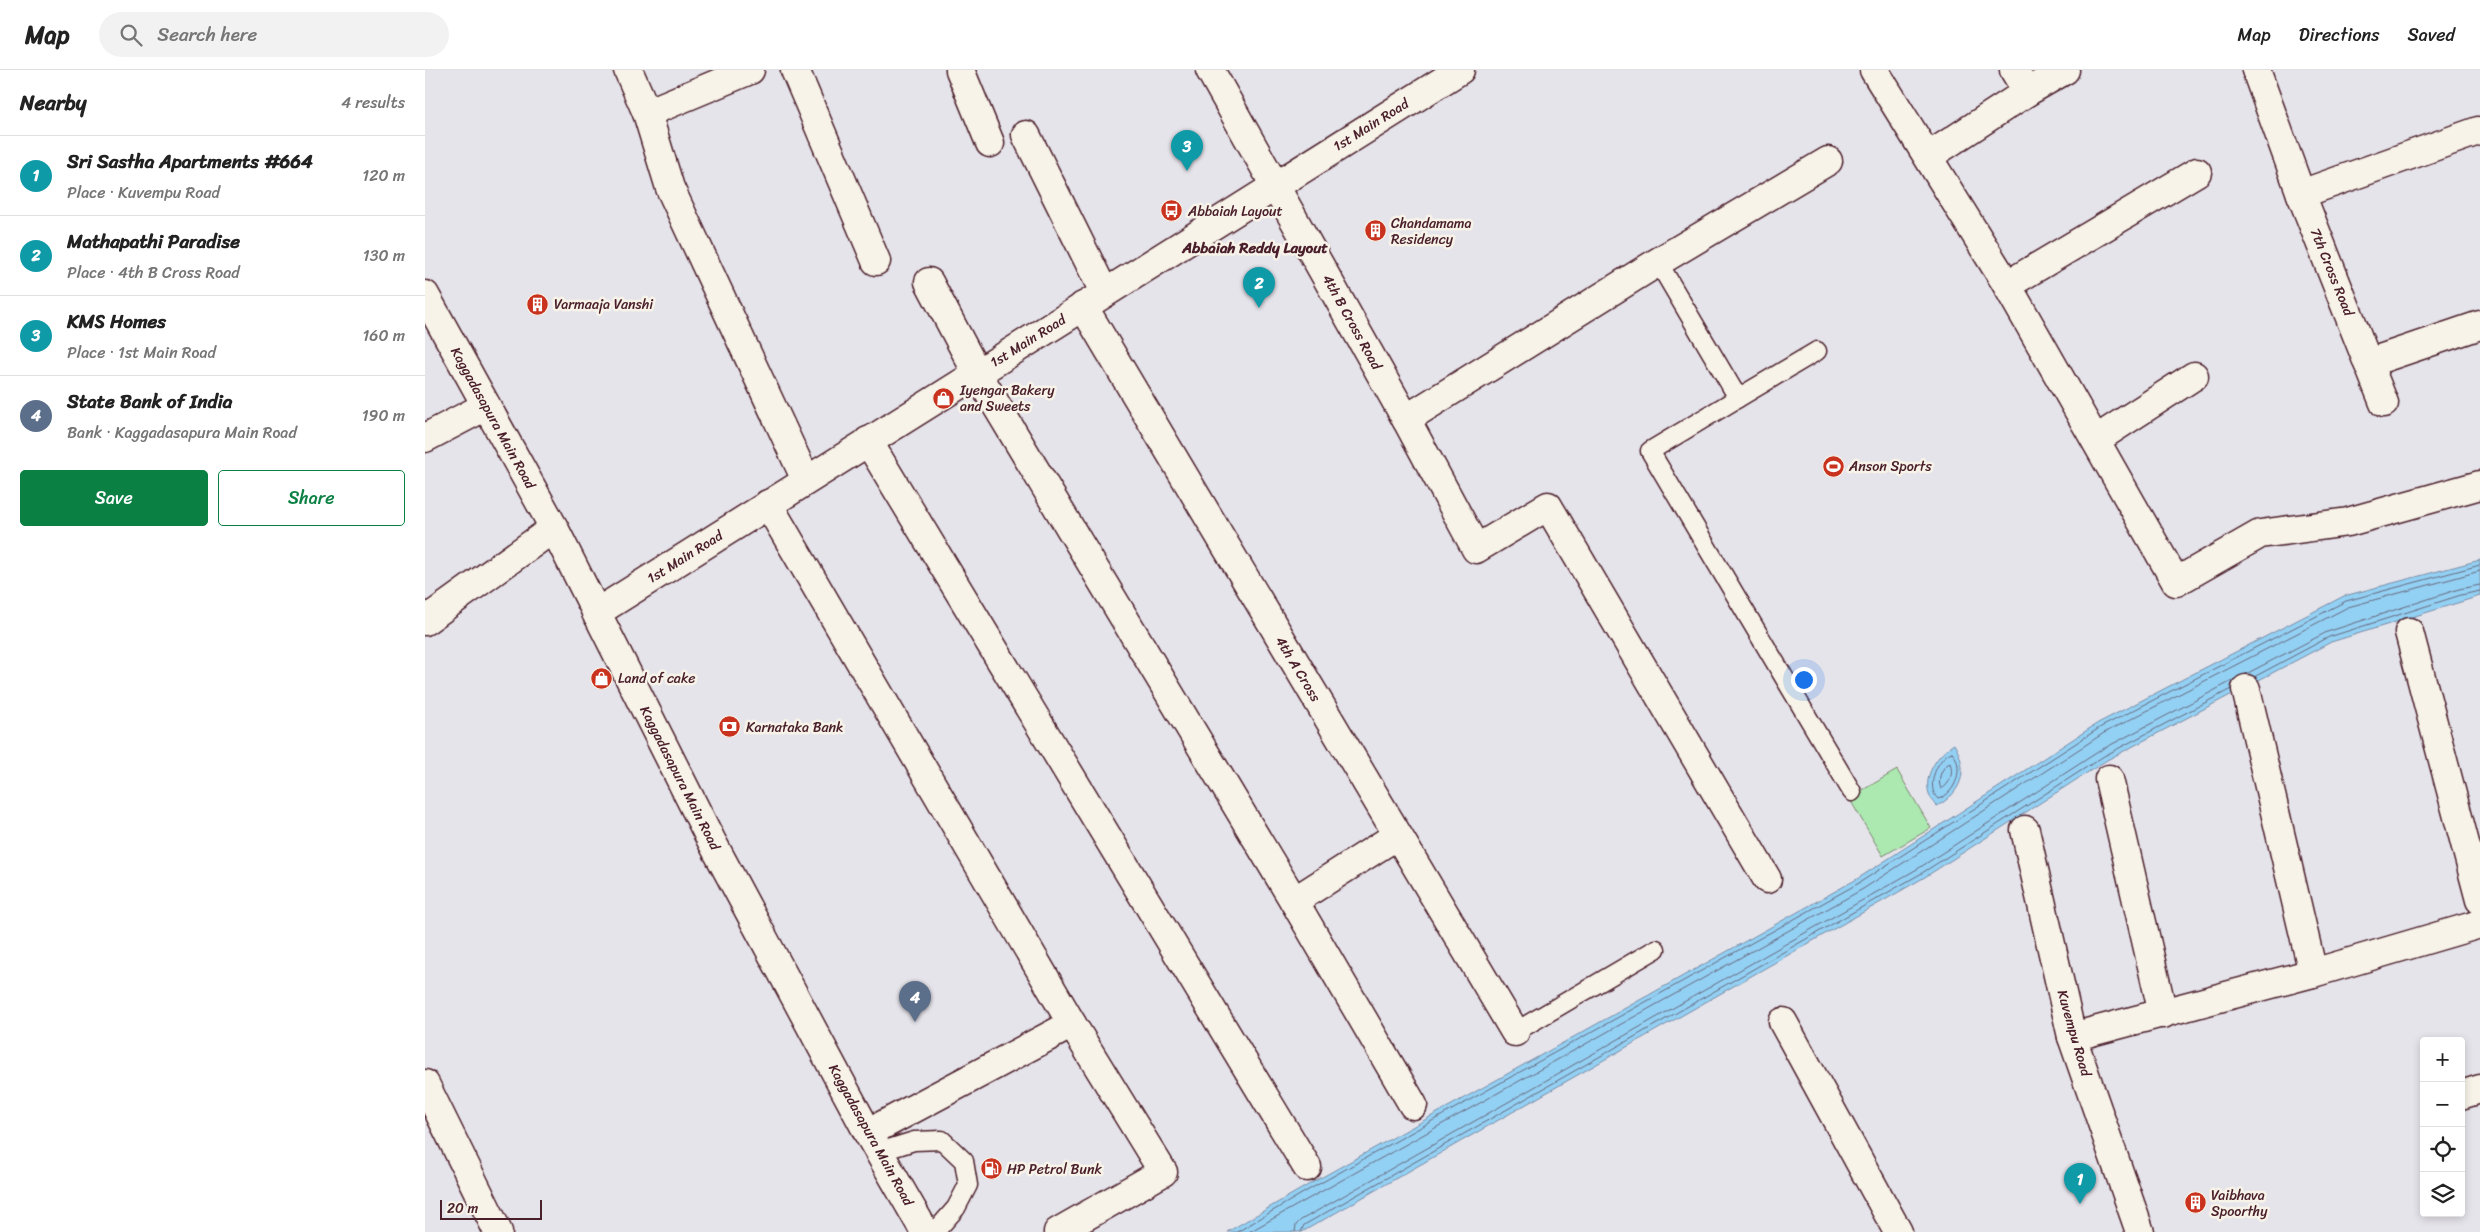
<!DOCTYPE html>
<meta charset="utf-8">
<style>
:root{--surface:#fff;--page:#f2f2f2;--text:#222;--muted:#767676;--line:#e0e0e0;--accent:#0b8043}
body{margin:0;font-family:Sriracha,sans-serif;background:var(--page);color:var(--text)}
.controls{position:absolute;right:15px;bottom:15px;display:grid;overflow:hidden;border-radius:5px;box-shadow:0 2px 8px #0003}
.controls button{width:45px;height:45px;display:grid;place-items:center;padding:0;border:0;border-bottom:1px solid var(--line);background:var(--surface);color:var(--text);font:25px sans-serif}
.scale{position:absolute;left:15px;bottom:12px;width:102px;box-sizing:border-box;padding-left:5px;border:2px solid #4a1f2b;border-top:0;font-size:14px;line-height:18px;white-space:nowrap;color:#4a1f2b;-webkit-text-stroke:4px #f7f3e8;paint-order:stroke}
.you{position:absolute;left:1378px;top:609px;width:18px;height:18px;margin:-12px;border:4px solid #fff;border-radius:50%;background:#1a73e8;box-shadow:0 0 0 8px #1a73e833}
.badge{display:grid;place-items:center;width:32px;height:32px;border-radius:50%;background:var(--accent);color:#fff;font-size:16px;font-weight:700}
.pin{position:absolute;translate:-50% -41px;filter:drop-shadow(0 1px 2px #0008)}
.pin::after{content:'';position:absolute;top:26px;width:18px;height:15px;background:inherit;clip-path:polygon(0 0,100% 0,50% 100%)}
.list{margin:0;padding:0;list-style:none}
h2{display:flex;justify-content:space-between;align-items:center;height:65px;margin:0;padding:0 20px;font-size:21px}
h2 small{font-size:16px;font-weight:400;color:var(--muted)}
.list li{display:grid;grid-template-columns:32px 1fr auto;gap:15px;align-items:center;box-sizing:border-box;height:80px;padding:0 20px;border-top:1px solid var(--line)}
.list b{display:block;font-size:19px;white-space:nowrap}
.list p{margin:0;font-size:16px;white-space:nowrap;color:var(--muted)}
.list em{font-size:16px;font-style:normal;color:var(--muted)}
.actions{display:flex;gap:10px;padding:15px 20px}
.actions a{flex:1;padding:11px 0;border:1px solid var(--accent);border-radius:5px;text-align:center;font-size:18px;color:var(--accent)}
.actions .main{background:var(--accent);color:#fff}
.icon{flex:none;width:28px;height:28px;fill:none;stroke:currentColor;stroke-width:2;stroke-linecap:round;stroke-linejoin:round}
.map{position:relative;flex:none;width:2055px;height:1162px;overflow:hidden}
header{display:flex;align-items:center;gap:30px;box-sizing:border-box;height:70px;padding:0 25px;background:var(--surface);border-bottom:1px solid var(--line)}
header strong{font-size:24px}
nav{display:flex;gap:28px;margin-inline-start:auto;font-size:18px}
.search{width:350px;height:45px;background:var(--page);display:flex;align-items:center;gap:12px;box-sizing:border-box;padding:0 18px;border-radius:28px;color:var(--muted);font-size:19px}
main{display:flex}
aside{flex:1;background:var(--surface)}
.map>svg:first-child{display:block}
</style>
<header>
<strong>Map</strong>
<div class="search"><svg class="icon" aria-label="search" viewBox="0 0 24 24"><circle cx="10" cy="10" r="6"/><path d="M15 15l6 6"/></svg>Search here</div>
<nav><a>Map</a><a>Directions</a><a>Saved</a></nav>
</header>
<main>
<aside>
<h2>Nearby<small>4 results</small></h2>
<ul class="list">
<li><span class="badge" style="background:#0f9aa8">1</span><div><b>Sri Sastha Apartments #664</b><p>Place · Kuvempu Road</p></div><em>120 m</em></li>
<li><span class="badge" style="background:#0f9aa8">2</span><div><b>Mathapathi Paradise</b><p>Place · 4th B Cross Road</p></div><em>130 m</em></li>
<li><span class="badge" style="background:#0f9aa8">3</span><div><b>KMS Homes</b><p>Place · 1st Main Road</p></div><em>160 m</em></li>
<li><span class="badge" style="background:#5c6f8a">4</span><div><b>State Bank of India</b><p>Bank · Kaggadasapura Main Road</p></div><em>190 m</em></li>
</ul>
<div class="actions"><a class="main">Save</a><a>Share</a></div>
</aside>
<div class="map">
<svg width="2055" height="1162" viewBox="0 0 2055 1162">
<rect width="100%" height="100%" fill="#e6e4eb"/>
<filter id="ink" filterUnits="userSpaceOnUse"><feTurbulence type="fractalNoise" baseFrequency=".02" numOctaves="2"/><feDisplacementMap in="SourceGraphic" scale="10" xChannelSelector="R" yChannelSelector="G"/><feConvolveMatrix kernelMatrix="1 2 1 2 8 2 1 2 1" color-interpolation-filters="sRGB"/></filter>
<g filter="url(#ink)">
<path fill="#abe9b0" stroke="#7a846e" d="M1472 700 1506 758 1458 786 1424 728Z"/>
<g fill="#93d1f4" stroke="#768aa4">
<path d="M2055 490V526L1906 572 1682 690 1500 807 877 1162H802L883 1115 1432 809 1673 653 1919 526Z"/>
<path d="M1529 674C1544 699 1538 722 1512 736 1491 716 1509 686 1529 674Z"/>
</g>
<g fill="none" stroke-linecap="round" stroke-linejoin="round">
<g stroke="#67667b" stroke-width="1">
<path d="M1821 604 1902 562 2034 519 2055 515"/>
<path d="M1829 607 1904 567 2036 525 2055 521"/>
<path d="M1527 682C1540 697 1531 724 1513 729 1500 717 1512 687 1527 682Z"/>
<path d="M1525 693C1529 703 1525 715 1516 719 1512 711 1516 696 1525 693Z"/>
<path d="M812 1162 885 1119 1434 813 1676 657 1921 531 2055 495"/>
<path d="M824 1162 1438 819 1679 663 1923 537 2055 501"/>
<path d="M870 1162 871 1155 876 1150 1494 798 1676 680 1809 610"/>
<path d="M876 1162 879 1155 1497 803 1679 686 1806 619"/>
</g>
<defs>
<g id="lane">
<path d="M1233 192 1313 328 1225 381 1427 722"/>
<path d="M1313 328 1392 281"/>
<path d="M1090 962 1231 879"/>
<path d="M454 1082 489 1071 517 1070 539 1091 543 1115 531 1138 510 1162"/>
</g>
<g id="street">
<path d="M203 0 222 43 245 118 381 410"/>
<path d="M370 0 451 191"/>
<path d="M535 0 565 73"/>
<path d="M785 0 981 349 1051 479 1123 436 1342 809"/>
<path d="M1449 0 1582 215 1751 512 1835 464 1923 452 2055 415"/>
<path d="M1589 0 1602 22"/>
<path d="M1831 0 1876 124 1943 293 2055 255"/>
<path d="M222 43 325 0"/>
<path d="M601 65 679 222"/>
<path d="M1504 86 1602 22 1640 0"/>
<path d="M1876 124 2053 61"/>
<path d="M504 212 552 303 869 831 988 1035"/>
<path d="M1582 215 1772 102"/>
<path d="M658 236 1090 962"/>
<path d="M1943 293 1959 333"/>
<path d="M981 349 1233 192 1403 91"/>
<path d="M0 368 61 336"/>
<path d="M1672 369 1769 306"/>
<path d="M443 371 882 1097"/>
<path d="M343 434 647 954 443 1063"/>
<path d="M171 543 1035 0"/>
<path d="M0 551 129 458"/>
<path d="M1984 562 2055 830"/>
<path d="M1821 619 1888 903"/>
<path d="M1684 709 1738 944"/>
<path d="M1600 760 1647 967 1715 1162"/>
<path d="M869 831 971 766"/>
<path d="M1358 952 1473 1162"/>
<path d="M1647 967 1888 903 2055 854"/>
<path d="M0 1014 73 1162"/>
<path d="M2036 1025 2055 1019"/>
<path d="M633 1162 738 1102 647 954"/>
</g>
<path id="secondary" d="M0 225 129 458 286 770 443 1063 500 1162"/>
</defs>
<use href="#lane" stroke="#4a1f2b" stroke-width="21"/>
<use href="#street" stroke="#4a1f2b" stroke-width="31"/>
<use href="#secondary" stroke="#4a1f2b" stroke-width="31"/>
<use href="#lane" stroke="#f7f3e8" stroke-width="18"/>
<use href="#street" stroke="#f7f3e8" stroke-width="28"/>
<use href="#secondary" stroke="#f7f3e8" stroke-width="28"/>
</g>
</g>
<defs>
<symbol id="bus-disc" viewBox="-11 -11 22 22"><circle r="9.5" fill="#c8321e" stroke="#f7f3e8"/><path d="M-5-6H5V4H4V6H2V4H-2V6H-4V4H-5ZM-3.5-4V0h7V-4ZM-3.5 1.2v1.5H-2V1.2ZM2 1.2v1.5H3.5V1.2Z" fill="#fff"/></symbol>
<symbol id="building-disc" viewBox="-11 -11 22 22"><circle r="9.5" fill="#c8321e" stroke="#f7f3e8"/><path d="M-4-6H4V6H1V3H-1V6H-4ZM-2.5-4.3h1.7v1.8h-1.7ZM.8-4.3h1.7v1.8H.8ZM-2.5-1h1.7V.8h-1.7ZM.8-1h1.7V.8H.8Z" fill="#fff"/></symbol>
<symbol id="shop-disc" viewBox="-11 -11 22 22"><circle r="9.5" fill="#c8321e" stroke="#f7f3e8"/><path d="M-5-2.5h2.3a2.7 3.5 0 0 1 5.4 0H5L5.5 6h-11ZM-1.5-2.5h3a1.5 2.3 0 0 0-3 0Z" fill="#fff"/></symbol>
<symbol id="stadium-disc" viewBox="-11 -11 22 22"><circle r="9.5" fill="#c8321e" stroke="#f7f3e8"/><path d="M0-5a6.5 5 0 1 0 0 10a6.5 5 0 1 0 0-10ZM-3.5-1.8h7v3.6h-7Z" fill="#fff"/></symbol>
<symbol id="bank-disc" viewBox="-11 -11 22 22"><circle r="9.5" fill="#c8321e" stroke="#f7f3e8"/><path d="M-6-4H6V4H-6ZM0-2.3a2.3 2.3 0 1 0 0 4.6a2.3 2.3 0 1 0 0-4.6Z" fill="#fff"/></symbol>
<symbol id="fuel-disc" viewBox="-11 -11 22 22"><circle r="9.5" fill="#c8321e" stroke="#f7f3e8"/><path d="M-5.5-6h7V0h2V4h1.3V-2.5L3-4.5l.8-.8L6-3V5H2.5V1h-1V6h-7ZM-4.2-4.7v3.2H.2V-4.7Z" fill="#fff"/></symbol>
</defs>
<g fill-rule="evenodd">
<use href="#bus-disc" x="734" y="128" width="25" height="25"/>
<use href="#building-disc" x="938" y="148" width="25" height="25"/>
<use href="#building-disc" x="100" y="222" width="25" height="25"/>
<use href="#shop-disc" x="506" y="316" width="25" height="25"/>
<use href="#stadium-disc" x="1396" y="384" width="25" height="25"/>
<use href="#shop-disc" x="164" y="596" width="25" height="25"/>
<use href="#bank-disc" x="292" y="644" width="25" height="25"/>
<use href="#fuel-disc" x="554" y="1086" width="25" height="25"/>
<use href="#building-disc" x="1758" y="1120" width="25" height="25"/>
</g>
<g text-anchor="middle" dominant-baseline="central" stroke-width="5" stroke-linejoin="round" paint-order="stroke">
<g font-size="14" fill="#4a1f2b" stroke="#f7f3e8">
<text transform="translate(946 55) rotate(-32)">1st Main Road</text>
<text transform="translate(1907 202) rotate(68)">7th Cross Road</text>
<text transform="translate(927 252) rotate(61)">4th B Cross Road</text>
<text transform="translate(603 271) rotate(-32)">1st Main Road</text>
<text transform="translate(68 348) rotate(61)">Kaggadasapura Main Road</text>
<text transform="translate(260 487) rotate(-32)">1st Main Road</text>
<text transform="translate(873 599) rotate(59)">4th A Cross</text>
<text transform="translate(255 708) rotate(63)">Kaggadasapura Main Road</text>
<text transform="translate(1649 963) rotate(74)">Kuvempu Road</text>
<text transform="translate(446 1065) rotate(61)">Kaggadasapura Main Road</text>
</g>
<g font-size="14" fill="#4a1f2b" stroke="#f7f3e8" text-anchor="start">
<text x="763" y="141">Abbaiah Layout</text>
<text x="966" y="153">Chandamama<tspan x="966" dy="16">Residency</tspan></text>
<text x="129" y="234">Varmaaja Vanshi</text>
<text x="535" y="320">Iyengar Bakery<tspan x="535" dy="16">and Sweets</tspan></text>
<text x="1424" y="396">Anson Sports</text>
<text x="193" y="608">Land of cake</text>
<text x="321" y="657">Karnataka Bank</text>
<text x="582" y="1099">HP Petrol Bunk</text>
<text x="1786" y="1125">Vaibhava<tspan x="1786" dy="16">Spoorthy</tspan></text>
</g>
<g font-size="15" font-weight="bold" fill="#4a1f2b" stroke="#f7f3e8">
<text x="830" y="178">Abbaiah Reddy Layout</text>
</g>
</g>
</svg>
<div class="controls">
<button>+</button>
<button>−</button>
<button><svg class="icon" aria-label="locate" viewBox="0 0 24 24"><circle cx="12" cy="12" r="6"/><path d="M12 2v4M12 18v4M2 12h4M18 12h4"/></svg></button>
<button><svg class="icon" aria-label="layers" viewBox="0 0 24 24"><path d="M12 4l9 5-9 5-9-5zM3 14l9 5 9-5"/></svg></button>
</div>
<div class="scale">20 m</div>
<div class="you"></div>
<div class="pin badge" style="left:1655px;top:1134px;background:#0f9aa8">1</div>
<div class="pin badge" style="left:834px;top:238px;background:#0f9aa8">2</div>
<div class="pin badge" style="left:762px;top:101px;background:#0f9aa8">3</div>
<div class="pin badge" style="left:490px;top:952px;background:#5c6f8a">4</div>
</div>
</main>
